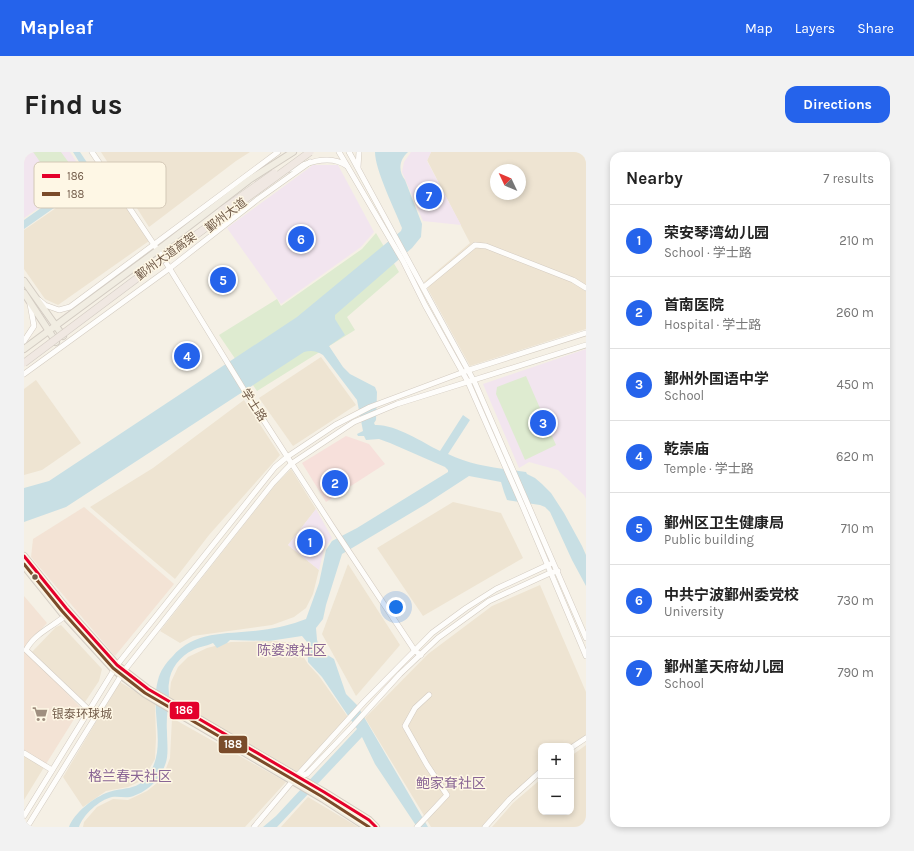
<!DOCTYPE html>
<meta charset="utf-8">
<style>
:root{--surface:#fff;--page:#f2f2f2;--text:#222;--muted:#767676;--line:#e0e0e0;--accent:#2563eb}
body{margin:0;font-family:Karla,"Noto Sans SC",sans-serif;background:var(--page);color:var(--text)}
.controls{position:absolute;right:12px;bottom:12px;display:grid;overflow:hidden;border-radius:8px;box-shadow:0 2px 6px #0003}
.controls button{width:36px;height:36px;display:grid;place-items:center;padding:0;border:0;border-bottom:1px solid var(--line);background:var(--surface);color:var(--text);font:20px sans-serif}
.compass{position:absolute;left:466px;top:12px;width:36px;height:36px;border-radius:50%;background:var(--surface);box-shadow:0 2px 6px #0003;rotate:314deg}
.you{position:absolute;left:372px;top:455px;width:14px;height:14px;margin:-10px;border:3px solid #fff;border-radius:50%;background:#1a73e8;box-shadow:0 0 0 6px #1a73e833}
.badge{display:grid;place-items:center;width:26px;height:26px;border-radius:50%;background:var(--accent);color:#fff;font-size:13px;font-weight:700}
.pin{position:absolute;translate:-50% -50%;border:2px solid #fff;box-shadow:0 1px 4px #0006}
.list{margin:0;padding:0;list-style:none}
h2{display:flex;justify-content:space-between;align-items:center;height:52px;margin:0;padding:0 16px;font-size:17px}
h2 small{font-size:13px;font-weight:400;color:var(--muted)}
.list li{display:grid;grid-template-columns:26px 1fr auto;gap:12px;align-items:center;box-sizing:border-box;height:72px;padding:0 16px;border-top:1px solid var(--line)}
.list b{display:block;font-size:15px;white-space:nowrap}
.list p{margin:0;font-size:13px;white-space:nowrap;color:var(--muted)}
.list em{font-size:13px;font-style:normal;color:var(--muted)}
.map{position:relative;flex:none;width:562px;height:675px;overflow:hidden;border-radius:12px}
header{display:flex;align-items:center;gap:24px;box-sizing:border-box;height:56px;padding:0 20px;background:var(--accent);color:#fff}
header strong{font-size:19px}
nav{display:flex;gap:22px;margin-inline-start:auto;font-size:14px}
.intro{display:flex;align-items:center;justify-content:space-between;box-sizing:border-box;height:96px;padding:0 24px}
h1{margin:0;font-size:28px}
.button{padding:10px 18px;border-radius:12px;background:var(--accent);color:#fff;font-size:14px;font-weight:700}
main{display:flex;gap:24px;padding:0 24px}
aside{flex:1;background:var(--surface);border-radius:12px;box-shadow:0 2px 6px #0003}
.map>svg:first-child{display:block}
</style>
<header>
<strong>Mapleaf</strong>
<nav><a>Map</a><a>Layers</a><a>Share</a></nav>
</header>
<div class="intro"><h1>Find us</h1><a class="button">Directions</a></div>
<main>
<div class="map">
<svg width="562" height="675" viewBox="0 0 562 675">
<rect width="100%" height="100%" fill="#f5f0e5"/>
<g fill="#eee4d2" fill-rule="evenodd">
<path d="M77 0H226L212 9 125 75Z"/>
<path d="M407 0H557L562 2V177L446 214 400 130 446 91 403 8ZM472 18H496V42H472Z"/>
<path d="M80 23 125 89 34 153 21 147 0 117V78Z"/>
<path d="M297 205 332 253 269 294 235 246Z"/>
<path d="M12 228 57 291 18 318 0 323V237Z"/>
<path d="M220 248 256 303 185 383 151 427 66 355 129 316Z"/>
<path d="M267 317 292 357 264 393 295 418 289 442 282 456 270 465 248 473 169 484 156 491 136 479 252 332Z"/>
<path d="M429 350 477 361 499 406 399 464 353 396Z"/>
<path d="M324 412 376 493 332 544 298 482Z"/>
<path d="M516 433 562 540V583L547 595V594H517V619L459 675H407L341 566 404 502 468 454Z"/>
<path d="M37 473 78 517 75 529 61 550 8 500 32 475Z"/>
<path d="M250 489 271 491 284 512 295 524 324 565 274 620 145 547 147 530 154 515 164 505 183 496 207 490Z"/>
<path d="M96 530 131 552 132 586 131 607 119 628 104 635 82 639 59 655 39 625Z"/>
<path d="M148 566 262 630 221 675H59L60 670 73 655 89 647 104 648 123 639 138 627 146 606Z"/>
<path d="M562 593V675H468L489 651 517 627V660H547V604Z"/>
<path d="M0 599 22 612 0 648Z"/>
<path d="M284 645 334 675H257Z"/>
</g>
<g fill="#f3e3d5">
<path d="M60 355 150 432 91 504 7 405 9 387Z"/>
<path d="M0 444 23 471 0 496Z"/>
<path d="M0 497 57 556 22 612 0 599Z"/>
</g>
<g fill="#f2e5ef">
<path d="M0 0H46L59 20 57 27 0 66Z"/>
<path d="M387 0H407L403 9 437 73 399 69 378 20 380 10Z"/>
<path d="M289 13H314L350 80 337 95 257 152 203 76Z"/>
<path d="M562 197V347L560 343 534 318 505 310 495 316 459 232Z"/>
<path d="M292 357 308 386 300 397 295 418 264 393Z"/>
</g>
<path fill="#f7e0db" d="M322 284 345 292 361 312 302 350 278 311Z"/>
<g fill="#deebd0">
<path d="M9 0H37L51 19 47 22 42 14C32 38 16 9 9 0Z"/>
<path d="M352 81 375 120 323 165 331 178 233 239 195 183 253 147 257 154 338 97Z"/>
<path d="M502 224 532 293 501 308 472 242 473 235Z"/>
</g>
<g fill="#c8dfe4">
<path d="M49 0H56L68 18 69 22 67 29 57 37 0 77V68L61 25 60 18Z"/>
<path d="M351 0H384C375 8 374 19 381 28L398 72 397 85 388 96 311 163V167L321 183 305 194 319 215 326 222 351 235 353 240 352 268 350 271 351 273C371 272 398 290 416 299L439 263 446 268 424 302C448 314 475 316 502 320L503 322 511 326 518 332 527 341 540 361 558 394 562 403V434L548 408 526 360 521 355 516 353 483 348 480 340 477 330 445 324 402 352 318 402 302 453 299 467 292 476 293 488 297 499 310 507 322 542 333 553 404 675H393L351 612 338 585 253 675H239L252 664 333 577 298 525 284 510 283 490 278 484 245 489 206 488 203 491 193 496 189 491C183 494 174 495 169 498 156 504 146 517 145 531 144 535 145 539 145 543 144 556 142 567 143 580 143 590 145 604 141 613 136 628 122 641 106 645 100 646 94 644 88 645 75 648 59 663 55 675H45C50 661 70 645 85 640 99 635 112 639 123 625 145 596 125 560 134 528 136 519 142 511 148 505 172 477 205 483 238 478 253 476 267 473 282 467L295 431 302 398 308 389 333 376 424 320V318L421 315 366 291 355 287 342 288 340 284H334L333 282 339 279 333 248 299 203C293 199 287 198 280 200L42 355 0 370V336L25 329 273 165 377 79 378 76C371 58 351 18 351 0Z"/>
</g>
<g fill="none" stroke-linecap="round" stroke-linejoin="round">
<defs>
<g id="minor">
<path d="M68 0 141 109 222 241 308 374 391 499 397 503"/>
<path d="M315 0 379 109 401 153 444 230 499 355 562 504"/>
<path d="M325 0 451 231 562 486"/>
<path d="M334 15 335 0"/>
<path d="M264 18C282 12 305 1 323 14"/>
<path d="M400 135 451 93 462 94 549 128 562 136"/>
<path d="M15 148 21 153 35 158 46 155 254 0"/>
<path d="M0 189 10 174 6 152"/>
<path d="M0 222 146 116 234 47 286 10"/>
<path d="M41 464C28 475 10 482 2 498L65 558"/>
<path d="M547 596 562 586"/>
<path d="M0 601 28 618"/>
<path d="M273 625 283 622 327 576 376 522 414 486 465 449 526 421 534 419"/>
<path d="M0 664 93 513 251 315 263 305 311 273 346 255 445 218 562 181"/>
<path d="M3 675 100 519 249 331 267 312 330 270 373 252 562 193"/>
<path d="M230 675 272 625 340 550 408 481 442 456 472 437 526 412"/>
<path d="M393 675 423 643 403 613 381 574 391 556 405 543"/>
<path d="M461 675 486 647 517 619"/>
</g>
<g id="major">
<path d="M0 129 39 184"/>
<path d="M0 141 32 190"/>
<path d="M0 197 134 98 225 28 269 0"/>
<path d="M0 404 42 456 93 513 124 537 300 640 345 668 352 675"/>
<path d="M0 414 38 461 90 518 121 542 299 647 342 675"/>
</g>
</defs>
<use href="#minor" stroke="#d3cbc1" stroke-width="6"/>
<use href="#major" stroke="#d3ccc3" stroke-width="8"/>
<use href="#minor" stroke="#fefdfb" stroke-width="5"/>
<use href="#major" stroke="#f1ede2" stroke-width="6"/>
<defs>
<g id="highway-bridge">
<path d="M198 58 250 21"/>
<path d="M0 211 132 112 286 0"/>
</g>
</defs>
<use href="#highway-bridge" stroke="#d3ccc3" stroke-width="8" stroke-linecap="butt"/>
<use href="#highway-bridge" stroke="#f0e8e2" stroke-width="7"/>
<defs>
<path id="bus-1" d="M0 404 42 456 93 513 124 537 300 640 345 668 352 675"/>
<path id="bus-2" d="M0 412 38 459 89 516 121 541 297 644 345 675"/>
</defs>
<use href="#bus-1" stroke="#fef7e5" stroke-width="6"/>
<use href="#bus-2" stroke="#fef7e5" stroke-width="6"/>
<use href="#bus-1" stroke="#e4002b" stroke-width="3"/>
<use href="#bus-2" stroke="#7a4b2a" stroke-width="3"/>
</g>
<defs>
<symbol id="supermarket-bare" viewBox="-9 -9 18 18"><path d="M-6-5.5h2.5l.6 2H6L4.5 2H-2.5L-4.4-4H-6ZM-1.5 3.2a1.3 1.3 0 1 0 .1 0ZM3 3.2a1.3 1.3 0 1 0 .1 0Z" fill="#9f8e7f" stroke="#fef7e5" stroke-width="2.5" paint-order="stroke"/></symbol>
</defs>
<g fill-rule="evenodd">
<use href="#supermarket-bare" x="5" y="551" width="22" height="22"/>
</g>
<circle fill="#705a48" stroke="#fef7e5" stroke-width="1.5" cx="11" cy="425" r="3.5"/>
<g text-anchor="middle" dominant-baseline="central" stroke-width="3" stroke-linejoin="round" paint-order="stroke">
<g font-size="12" fill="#705a48" stroke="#fef7e5">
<text transform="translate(202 63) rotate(-37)">鄞州大道</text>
<text transform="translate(142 104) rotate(-36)">鄞州大道高架</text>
<text transform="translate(230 253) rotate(57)">学士路</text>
</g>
<g font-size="12" fill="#705a48" stroke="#fef7e5" text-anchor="start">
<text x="28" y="562">银泰环球城</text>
</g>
<g font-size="14" fill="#886494" stroke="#fef7e5">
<text x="268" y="498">陈婆渡社区</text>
<text x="106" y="624">格兰春天社区</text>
<text x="427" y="631">鲍家耷社区</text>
</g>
</g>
<rect x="10" y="10" width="132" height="46" rx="6" fill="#fef7e5" stroke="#d3c8b6" stroke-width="1"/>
<rect x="18" y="22" width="18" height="4" fill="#e4002b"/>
<rect x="18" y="40" width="18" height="4" fill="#7a4b2a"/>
<g font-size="11" fill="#705a48">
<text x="43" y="28">186</text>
<text x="43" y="46">188</text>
</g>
<g stroke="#fef7e5" stroke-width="1.5">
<rect x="145" y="549" width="31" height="19" rx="4" fill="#e4002b"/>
<rect x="194" y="583" width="30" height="19" rx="4" fill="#7a4b2a"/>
</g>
<g font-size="11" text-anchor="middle" font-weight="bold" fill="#fff">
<text x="160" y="562">186</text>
<text x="209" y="596">188</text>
</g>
</svg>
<div class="controls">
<button>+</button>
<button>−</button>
</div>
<svg class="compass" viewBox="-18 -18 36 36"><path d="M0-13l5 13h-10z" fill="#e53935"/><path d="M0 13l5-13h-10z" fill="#767676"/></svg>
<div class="you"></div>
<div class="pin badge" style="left:286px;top:390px">1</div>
<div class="pin badge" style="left:311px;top:331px">2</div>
<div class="pin badge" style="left:519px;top:271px">3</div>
<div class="pin badge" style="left:163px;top:204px">4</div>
<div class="pin badge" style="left:199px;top:128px">5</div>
<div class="pin badge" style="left:277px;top:87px">6</div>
<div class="pin badge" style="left:405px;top:44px">7</div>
</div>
<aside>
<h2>Nearby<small>7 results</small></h2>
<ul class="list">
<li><span class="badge">1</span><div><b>荣安琴湾幼儿园</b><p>School · 学士路</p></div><em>210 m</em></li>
<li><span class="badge">2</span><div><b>首南医院</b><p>Hospital · 学士路</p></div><em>260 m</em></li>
<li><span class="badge">3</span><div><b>鄞州外国语中学</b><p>School</p></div><em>450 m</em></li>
<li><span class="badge">4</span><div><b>乾崇庙</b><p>Temple · 学士路</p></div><em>620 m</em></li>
<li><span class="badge">5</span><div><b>鄞州区卫生健康局</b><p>Public building</p></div><em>710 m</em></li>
<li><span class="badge">6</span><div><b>中共宁波鄞州委党校</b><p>University</p></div><em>730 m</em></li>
<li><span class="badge">7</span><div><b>鄞州堇天府幼儿园</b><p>School</p></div><em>790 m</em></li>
</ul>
</aside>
</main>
